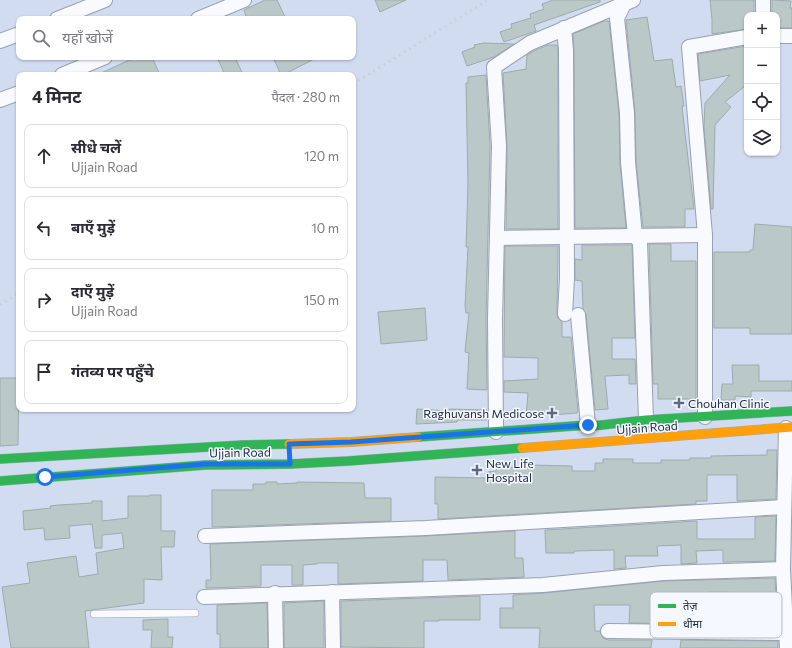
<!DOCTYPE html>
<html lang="hi">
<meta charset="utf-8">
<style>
:root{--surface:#fff;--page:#f7f7f7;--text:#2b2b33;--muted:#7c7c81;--line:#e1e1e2}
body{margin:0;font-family:Commissioner,"Noto Sans Devanagari",sans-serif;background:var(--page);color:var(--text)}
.controls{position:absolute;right:12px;top:12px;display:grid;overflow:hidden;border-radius:8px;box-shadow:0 1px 3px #0004}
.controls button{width:36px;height:36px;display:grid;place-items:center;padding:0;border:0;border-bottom:1px solid var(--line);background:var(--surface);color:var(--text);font:20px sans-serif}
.stop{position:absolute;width:12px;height:12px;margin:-9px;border:3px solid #1a73e8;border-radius:50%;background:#fff}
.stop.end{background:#1a73e8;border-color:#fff;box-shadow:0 1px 4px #0008}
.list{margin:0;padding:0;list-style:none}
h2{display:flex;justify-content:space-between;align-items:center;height:52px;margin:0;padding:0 16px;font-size:17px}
h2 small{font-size:13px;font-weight:400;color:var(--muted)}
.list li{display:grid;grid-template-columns:26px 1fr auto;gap:12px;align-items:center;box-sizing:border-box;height:64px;margin:0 8px 8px;padding:0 8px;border:1px solid var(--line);border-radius:8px}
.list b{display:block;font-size:15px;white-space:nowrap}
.list p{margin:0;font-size:13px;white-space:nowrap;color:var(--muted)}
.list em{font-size:13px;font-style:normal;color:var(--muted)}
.icon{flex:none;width:22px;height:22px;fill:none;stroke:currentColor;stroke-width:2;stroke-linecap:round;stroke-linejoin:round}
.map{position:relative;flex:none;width:792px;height:648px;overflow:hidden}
.search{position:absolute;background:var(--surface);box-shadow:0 1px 3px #0004;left:16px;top:16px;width:340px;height:44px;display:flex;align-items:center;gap:10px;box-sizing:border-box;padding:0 14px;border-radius:8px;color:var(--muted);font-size:15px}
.panel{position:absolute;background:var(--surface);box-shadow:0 1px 3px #0004;left:16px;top:72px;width:340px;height:340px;border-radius:8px}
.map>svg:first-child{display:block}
</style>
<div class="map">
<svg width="792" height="648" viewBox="0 0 792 648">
<rect width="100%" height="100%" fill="#d1dcf1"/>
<g fill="#bac8c8" stroke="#9dabab">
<path d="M265 0H277L286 19H247L244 10Z"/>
<path d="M375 0H406L380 12Z"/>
<path d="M553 0H600V2L534 25 536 31 504 42 500 32 512 28 511 24 531 18 530 14 544 9 542 4Z"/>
<path d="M710 0H754V15H747V29L712 34V19Z"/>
<path d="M772 0 791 1 790 8H792V28H777V15H772Z"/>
<path d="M647 17 654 61 672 59 676 87 681 86 684 106H682L685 133 694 209H685V227H643L636 162 635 112 626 20Z"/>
<path d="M604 21H609L619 114 620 163 626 228H575L574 50 573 34Z"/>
<path d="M484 43 514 44 494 57 467 66 462 52 475 47 474 45Z"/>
<path d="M548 45H557L558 50V229H506L507 146 503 73 526 69 527 55 534 51Z"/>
<path d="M747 46 745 86 725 102 731 107 715 125 713 209H711L704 127 705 103 730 75 700 81 698 54Z"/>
<path d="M136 57H152L160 75H97Z"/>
<path d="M217 57H235L243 75H225Z"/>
<path d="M273 57H318L283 75H281Z"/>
<path d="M486 75 490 146 486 319 487 390 467 389 469 353 465 352 469 313H466L465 306 468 247H466L468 184 466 83H468V77Z"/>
<path d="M755 224 792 227V334H750V328H714V252H750V250H753Z"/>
<path d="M649 244H671V261H696V399H658V384H653Z"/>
<path d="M582 245H632L635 338H612V359H635L636 384H629V375L605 376 608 409 595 410 586 314 583 309 582 281 575 280V259L582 260Z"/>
<path d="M505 246H558L557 314 558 318 562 322V337H571L578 412H577V413L526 417 528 393 504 392V381L538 379V358L504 357Z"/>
<path d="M425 308 427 340 381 344 378 312Z"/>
<path d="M732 365H759V381H792V391H751V397L735 396V400H721L722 384H733Z"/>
<path d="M0 378H19L18 445 0 446Z"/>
<path d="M417 409 449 411V409L487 410V420H457V422L416 424Z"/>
<path d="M767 450H777L776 499 737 501V475H707V501H696V504L438 519V504H435V477L488 478V472L496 471 497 468 531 467V465L572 466V471H595V463H603V459H633V463H661V460H690V458H711V456L767 455Z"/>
<path d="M266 482H277V484L297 483V482L364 483 365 498H391V521L212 527V490H253V484H266Z"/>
<path d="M150 495H161V531H175L174 547H161L162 580 144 579V603L85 611 89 648H11L2 587 30 583 27 563 76 556 79 577 98 574 96 553 124 548 122 533 102 535V548H95L92 524 69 526 70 538 45 540 44 528 24 530 23 511 51 508 50 506 59 505 92 503V501H102V521L128 518V496H150Z"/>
<path d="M776 516 775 561 723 562V550L696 551 697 563 681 564V545L657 546 658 556H625L626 568 614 569V550L574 551V553H546L545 530 697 521V539H755V517Z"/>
<path d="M515 531V558H523L524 577 448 580 447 560H423V581L338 584V563H317V564L303 565V585H292V565H261V586L206 588V580H211L210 544 426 536Z"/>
<path d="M775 578 777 624H733L735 597 729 596V592H709L707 624 629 623 630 605H594L595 631H600L603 638 608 640H652L651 648H539L540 628H500V608H513V595L544 593 664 581Z"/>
<path d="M480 596V620H439V621H424V648L341 647V601Z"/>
<path d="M324 601V648H284V603Z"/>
<path d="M267 603 268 648H220V634H217V605Z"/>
<path d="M168 619V637H173L172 648H151L152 630H143V620Z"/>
<path d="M681 640 778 641V648H680Z"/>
</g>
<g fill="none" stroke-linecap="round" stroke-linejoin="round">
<defs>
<path id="lane" d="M94 614 195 613"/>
<g id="street">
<path d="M763 0V15"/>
<path d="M624 4 617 18 627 113 628 162 635 236 640 242 646 420"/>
<path d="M57 19 105 0"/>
<path d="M198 19 244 0"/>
<path d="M564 28 566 50 567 278 565 314"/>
<path d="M777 36H792"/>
<path d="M0 41 19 34"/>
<path d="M62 75 105 57"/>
<path d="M0 100 19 93"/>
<path d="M498 238 705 235"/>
<path d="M578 315 588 425"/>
<path d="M705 417V235L689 47 747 37"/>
<path d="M786 428 783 569 787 648"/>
<path d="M496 432 495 319 499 146 494 67 530 43 633 0"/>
<path d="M205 536 426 528 784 507"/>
<path d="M332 592 333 648"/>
<path d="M275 593 276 648"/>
<path d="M204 597 543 585 663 573 783 569"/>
<path d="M608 631 785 633"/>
</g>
<g id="fast">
<path d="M418 437 588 425 593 426 646 420 792 411"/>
<path d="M0 459 243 445 289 444"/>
<path d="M0 481 205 465 290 464 348 461 522 448"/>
</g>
<g id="slow">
<path d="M289 444 351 442 418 437"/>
<path d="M522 448 792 427"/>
</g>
</defs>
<use href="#lane" stroke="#97a1b5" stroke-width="8"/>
<use href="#street" stroke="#97a1b5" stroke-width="16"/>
<use href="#fast" stroke="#9db1bd" stroke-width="10"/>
<use href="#slow" stroke="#9db1bd" stroke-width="10"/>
<use href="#lane" stroke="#f8fafd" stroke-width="7"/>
<use href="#street" stroke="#f8fafd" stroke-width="14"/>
<use href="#fast" stroke="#30b455" stroke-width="9"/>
<use href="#slow" stroke="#ff9f0a" stroke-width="9"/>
<g stroke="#cdd0d8" stroke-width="3" stroke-dasharray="2 4" stroke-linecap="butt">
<path d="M353 84 488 0"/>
<path d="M0 305 19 293"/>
</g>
</g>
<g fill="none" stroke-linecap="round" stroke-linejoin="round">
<path stroke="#1a73e8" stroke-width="5" d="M45 477 205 464H290L289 444 351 442 588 425"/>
</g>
<g fill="#5e6a81" stroke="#f5f8ff" stroke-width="1.5">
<path d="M677 397h4v4h4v4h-4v4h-4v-4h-4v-4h4z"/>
<path d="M550 407h4v4h4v4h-4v4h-4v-4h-4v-4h4z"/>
<path d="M475 464h4v4h4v4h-4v4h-4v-4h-4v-4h4z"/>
</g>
<g text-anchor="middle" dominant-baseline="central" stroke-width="3" stroke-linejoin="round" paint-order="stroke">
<g font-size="12" fill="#202c44" stroke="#f5f8ff" text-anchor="start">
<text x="688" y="403">Chouhan Clinic</text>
<text x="544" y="413" text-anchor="end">Raghuvansh Medicose</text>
<text x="486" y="463">New Life<tspan x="486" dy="14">Hospital</tspan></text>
</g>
<g font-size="12" fill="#202c44" stroke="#f5f8ff">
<text transform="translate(647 427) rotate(-4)">Ujjain Road</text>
<text transform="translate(240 452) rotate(-1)">Ujjain Road</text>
</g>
</g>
<rect x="650" y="592" width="132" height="46" rx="6" fill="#f5f8ff" stroke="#b5bbc7" stroke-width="1"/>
<rect x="658" y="604" width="18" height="4" fill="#30b455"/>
<rect x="658" y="622" width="18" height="4" fill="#ff9f0a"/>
<g font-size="11" fill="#202c44">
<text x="683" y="610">तेज़</text>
<text x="683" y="628">धीमा</text>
</g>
</svg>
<div class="controls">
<button>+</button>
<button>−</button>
<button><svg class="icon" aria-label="locate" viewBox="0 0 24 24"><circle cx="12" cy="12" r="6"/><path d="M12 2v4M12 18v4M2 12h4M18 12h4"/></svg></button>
<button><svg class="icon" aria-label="layers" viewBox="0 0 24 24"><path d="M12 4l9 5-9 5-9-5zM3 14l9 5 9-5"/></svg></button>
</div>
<div class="stop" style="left:45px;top:477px"></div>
<div class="stop end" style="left:588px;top:425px"></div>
<div class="search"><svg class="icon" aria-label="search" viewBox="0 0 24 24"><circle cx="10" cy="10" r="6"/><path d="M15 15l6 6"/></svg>यहाँ खोजें</div>
<section class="panel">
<h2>4 मिनट<small>पैदल · 280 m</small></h2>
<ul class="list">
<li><svg class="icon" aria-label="ahead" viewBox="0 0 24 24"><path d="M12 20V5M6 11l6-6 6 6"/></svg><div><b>सीधे चलें</b><p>Ujjain Road</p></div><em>120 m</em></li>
<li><svg class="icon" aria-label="left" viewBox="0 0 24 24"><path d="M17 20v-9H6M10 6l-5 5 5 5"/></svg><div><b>बाएँ मुड़ें</b></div><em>10 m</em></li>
<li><svg class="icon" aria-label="right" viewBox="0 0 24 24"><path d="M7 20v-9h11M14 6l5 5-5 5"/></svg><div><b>दाएँ मुड़ें</b><p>Ujjain Road</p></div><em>150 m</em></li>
<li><svg class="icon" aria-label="arrive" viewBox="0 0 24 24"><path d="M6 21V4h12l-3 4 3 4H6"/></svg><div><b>गंतव्य पर पहुँचे</b></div></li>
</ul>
</section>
</div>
